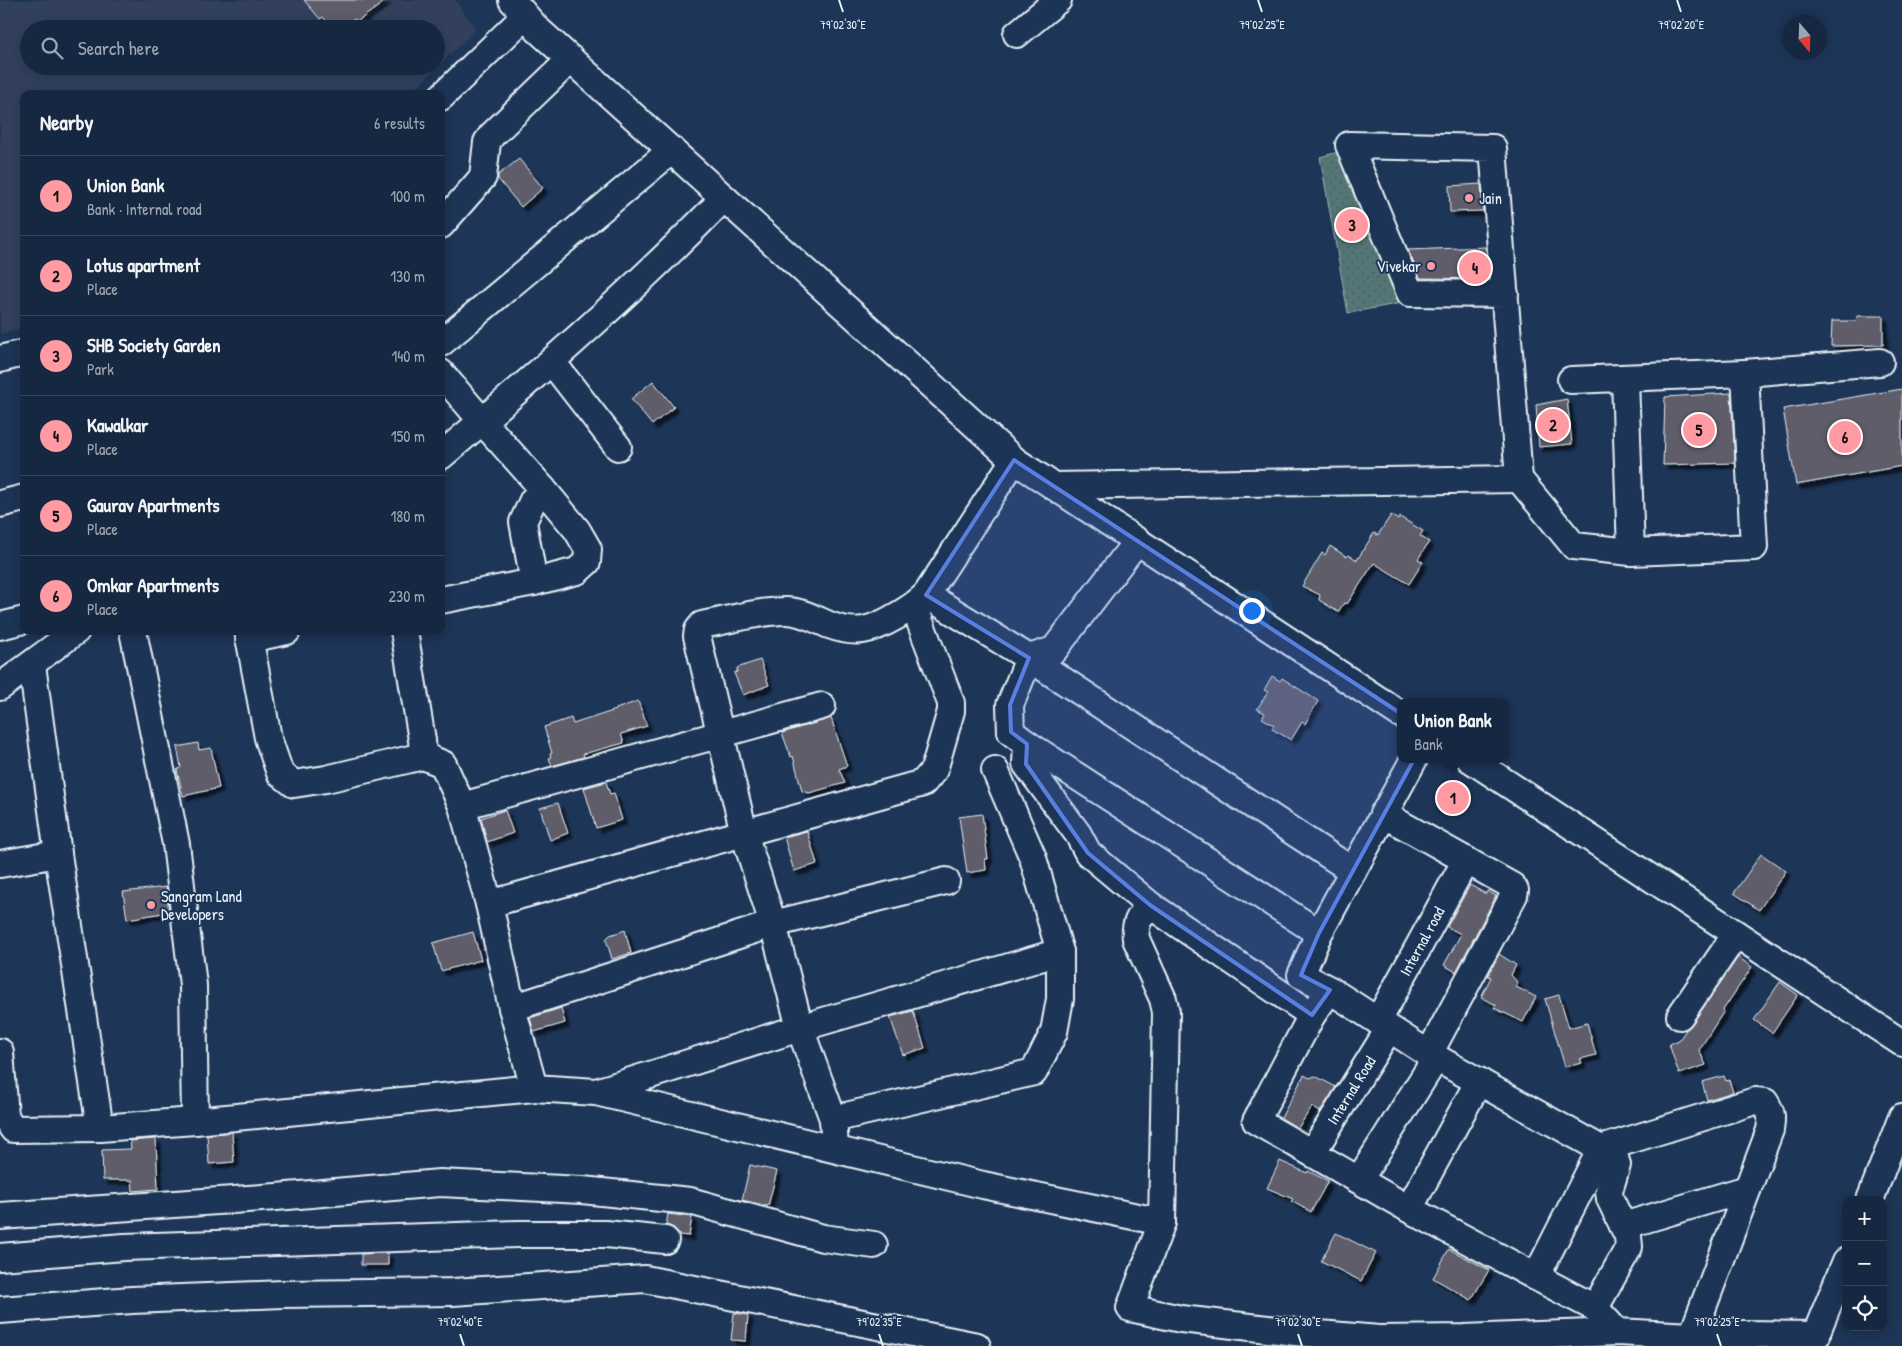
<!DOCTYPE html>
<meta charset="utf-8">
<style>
:root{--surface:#162841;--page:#23344c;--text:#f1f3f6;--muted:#9ea6b1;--line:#35445a;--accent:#ff9aa2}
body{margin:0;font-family:"Patrick Hand",sans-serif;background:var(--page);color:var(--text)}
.controls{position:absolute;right:15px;bottom:15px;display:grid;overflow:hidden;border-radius:10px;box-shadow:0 2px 12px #0003}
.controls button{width:45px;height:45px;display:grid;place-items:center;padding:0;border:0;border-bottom:1px solid var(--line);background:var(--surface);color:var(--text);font:25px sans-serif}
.compass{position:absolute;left:1782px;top:15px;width:45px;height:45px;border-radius:50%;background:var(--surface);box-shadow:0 2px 12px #0003;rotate:161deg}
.you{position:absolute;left:1251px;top:610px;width:18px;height:18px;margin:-12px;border:4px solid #fff;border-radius:50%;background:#1a73e8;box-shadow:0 0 0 8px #1a73e833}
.badge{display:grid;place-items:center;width:32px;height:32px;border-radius:50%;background:var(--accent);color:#111;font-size:16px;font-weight:700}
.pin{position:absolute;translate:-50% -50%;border:2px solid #fff;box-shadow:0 1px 5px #0006}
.popup{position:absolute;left:1397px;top:698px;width:112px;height:65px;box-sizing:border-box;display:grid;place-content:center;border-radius:10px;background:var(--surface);filter:drop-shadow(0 1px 4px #0005);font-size:16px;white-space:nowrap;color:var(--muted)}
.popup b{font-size:19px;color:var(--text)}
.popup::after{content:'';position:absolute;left:50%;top:100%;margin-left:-10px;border:10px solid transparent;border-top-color:var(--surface)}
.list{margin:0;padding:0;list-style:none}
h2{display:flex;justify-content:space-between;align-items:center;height:65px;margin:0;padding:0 20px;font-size:21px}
h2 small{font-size:16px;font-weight:400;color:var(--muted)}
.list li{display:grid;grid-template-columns:32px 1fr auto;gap:15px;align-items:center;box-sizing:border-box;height:80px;padding:0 20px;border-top:1px solid var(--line)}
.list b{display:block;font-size:19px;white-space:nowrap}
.list p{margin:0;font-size:16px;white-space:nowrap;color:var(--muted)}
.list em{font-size:16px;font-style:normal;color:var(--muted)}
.icon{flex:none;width:28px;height:28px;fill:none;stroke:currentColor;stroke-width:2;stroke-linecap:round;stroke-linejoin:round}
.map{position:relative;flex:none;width:1902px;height:1346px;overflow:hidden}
.search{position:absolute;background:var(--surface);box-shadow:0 2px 12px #0003;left:20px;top:20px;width:425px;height:55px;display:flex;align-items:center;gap:12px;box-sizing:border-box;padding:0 18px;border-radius:28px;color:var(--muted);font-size:19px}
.panel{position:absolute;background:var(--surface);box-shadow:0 2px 12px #0003;left:20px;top:90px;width:425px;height:545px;border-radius:10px}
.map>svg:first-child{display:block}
</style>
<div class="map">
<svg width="1902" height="1346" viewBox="0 0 1902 1346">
<defs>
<pattern id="garden-dots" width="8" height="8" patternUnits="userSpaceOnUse" patternTransform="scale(1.25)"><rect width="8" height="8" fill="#547676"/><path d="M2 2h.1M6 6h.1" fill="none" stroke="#4d5f60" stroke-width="1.8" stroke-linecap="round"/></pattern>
<filter id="shadow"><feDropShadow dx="4.5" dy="4.5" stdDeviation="1" flood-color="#0009"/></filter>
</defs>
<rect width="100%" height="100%" fill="#1d3557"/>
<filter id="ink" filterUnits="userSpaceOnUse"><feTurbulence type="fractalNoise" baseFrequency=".02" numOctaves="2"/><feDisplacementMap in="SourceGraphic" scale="10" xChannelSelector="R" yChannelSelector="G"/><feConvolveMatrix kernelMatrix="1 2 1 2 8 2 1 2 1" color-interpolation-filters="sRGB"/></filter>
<g filter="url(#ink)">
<path fill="#31415d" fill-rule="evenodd" d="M0 0H455L476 29 410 94H24V327L0 334ZM29 29H436V66H29Z"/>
<path fill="url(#garden-dots)" stroke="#9eb4b7" d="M1342 151 1402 303 1348 313 1320 157Z"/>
<g fill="#5f5d6a" stroke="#e8f1f8" filter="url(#shadow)">
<path d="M304 0H387L358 21 354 19 342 29H333L323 17 320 19Z"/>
<path d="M519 159 543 188 521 207 498 179V175Z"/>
<path d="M1481 184 1483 211 1450 212 1449 186Z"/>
<path d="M1486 247 1488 279 1420 278 1408 250Z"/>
<path d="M1857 316H1883V345L1831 346 1832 321H1856Z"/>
<path d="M653 381 674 407 652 425 631 399Z"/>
<path d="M1902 389V466L1796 485 1783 409Z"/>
<path d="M1731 393 1735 463 1663 465 1665 397Z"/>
<path d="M1567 399 1572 444 1539 447 1536 405Z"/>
<path d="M1391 515 1398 520 1400 517 1423 531 1420 536 1429 542 1418 559 1423 562 1409 584 1374 563 1347 604 1344 603 1338 612 1319 600 1320 595 1302 586 1322 553 1325 555 1330 546 1347 557 1349 555 1357 560 1374 533 1378 535Z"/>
<path d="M760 660 769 685 743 695 734 673 737 672V668Z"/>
<path d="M1272 676 1280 681 1282 678 1318 701 1305 724 1302 722 1291 740 1272 729 1274 725 1262 718 1265 713 1257 709 1268 692 1264 690Z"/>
<path d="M638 701 647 726 621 734 624 743 583 754 584 757 552 766 549 758 551 757 550 754 552 753 544 727 571 718 573 724 616 710V709Z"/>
<path d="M831 718 847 766 839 769 845 783 809 793 802 791 793 756 791 757 782 733Z"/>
<path d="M198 743 199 750 211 748 219 788 183 796 177 770 181 767 177 747Z"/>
<path d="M606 782 610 794 614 793 622 820 596 828 584 788Z"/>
<path d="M558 803 568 833 550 840 540 808Z"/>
<path d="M505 810 513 833 487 842 481 818Z"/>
<path d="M982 814 988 859H985L986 870 967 873 959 817Z"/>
<path d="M807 831 817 864 794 871 784 837Z"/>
<path d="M1761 854 1786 871 1759 910 1734 893Z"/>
<path d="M1470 885 1486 894 1487 891 1496 896 1456 972 1444 965 1461 934 1447 927Z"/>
<path d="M166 887 169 912 127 919 123 892Z"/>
<path d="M625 930 631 953 612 959 606 939 610 935Z"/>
<path d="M473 932 481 960 441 971 433 943Z"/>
<path d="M1499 954 1516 965 1511 975 1518 983 1516 987 1536 997 1523 1022 1494 1008 1496 1005 1481 997 1491 977 1488 976Z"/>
<path d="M1738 957 1752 967 1723 1010 1724 1011 1699 1050 1706 1065 1679 1074 1669 1044 1679 1040 1686 1030 1692 1024Z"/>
<path d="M1780 982 1798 995 1772 1033 1754 1020Z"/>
<path d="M1559 995 1569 1028 1587 1023 1596 1055 1580 1059 1582 1063 1565 1067 1545 999Z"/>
<path d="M561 1008 565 1023 534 1032 530 1018Z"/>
<path d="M913 1011 925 1048 903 1055 890 1017Z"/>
<path d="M1304 1075 1310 1078 1315 1076 1336 1087 1320 1112 1312 1107 1298 1128 1281 1118Z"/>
<path d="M1724 1076 1726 1081 1729 1080 1733 1092 1707 1100 1702 1082Z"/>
<path d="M232 1132 234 1162 209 1164 207 1135Z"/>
<path d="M156 1139 158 1189 133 1191 132 1180H103L102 1150 131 1149 130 1141Z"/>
<path d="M1280 1161 1307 1173 1308 1171 1328 1181 1311 1212 1291 1201 1293 1199 1267 1188Z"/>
<path d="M750 1165 777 1171 768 1206 742 1200Z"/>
<path d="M668 1214 692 1217 689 1236 679 1235 674 1228 666 1225Z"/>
<path d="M1336 1233 1376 1253 1361 1281 1321 1261Z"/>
<path d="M1449 1249 1489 1270 1471 1300 1433 1278Z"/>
<path d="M388 1253V1265H361V1254Z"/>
<path d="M734 1313 748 1315 746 1341 731 1340Z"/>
</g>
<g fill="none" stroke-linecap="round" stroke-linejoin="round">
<defs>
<g id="minor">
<path d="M512 0 537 29 1014 460 1400 714"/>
<path d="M1017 34 1058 0"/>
<path d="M441 97 525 16"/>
<path d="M441 225 483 177 487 142 492 135 571 59"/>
<path d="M441 343 672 150"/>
<path d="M0 359 24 353"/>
<path d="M552 362 618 447"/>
<path d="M441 373 482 421 441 456"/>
<path d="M1745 373 1880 362"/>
<path d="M1625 379 1631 552"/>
<path d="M1014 460 926 595 1029 658 1010 705 1011 732 1027 744 1026 764 1078 834 1088 853 1150 905 1312 1015"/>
<path d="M1519 479 1574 546 1631 552 1754 547 1745 373 1571 380"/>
<path d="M1053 486 1519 479 1493 148 1349 145 1410 293 1505 294"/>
<path d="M0 504 24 498"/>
<path d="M534 582 523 522 533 500 543 489"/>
<path d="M441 600 534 582 577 571 587 562 588 549 577 530 543 489 482 421C566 350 647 277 724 198"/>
<path d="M0 626 24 620"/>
<path d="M133 631 176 844 193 985 195 1121"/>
<path d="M248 631 268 738 280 773 294 784 326 779 423 756 443 764 462 806 489 904 512 1008 534 1088 596 1092 983 1185 1162 1222 1130 1308 1181 1319 1295 1332 1379 1339 1464 1338 1617 1332 1692 1336 1743 1334"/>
<path d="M404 631 422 740 423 756"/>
<path d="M249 639 287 631"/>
<path d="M1029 658 1353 871"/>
<path d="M1029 658 1054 650 1137 541"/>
<path d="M32 665 58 854 100 1128"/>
<path d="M0 687 76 631"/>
<path d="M1027 744 1319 933"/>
<path d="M1414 759 1319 933 1301 975 1330 990 1429 1054 1601 1149 1536 1277 1595 1308 1617 1332"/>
<path d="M1470 759 1902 1043"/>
<path d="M462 806 822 706"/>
<path d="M1383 814 1512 886 1515 890 1514 895 1429 1054"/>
<path d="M0 864 58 854"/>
<path d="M489 904 923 783 934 770 951 711V703L914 606"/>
<path d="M1150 905C1140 916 1134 923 1136 939L1163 999 1166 1012 1162 1222"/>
<path d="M1322 1001 1312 1015 1256 1121 1409 1209 1536 1277"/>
<path d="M512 1008 773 924 946 881"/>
<path d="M1680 1016 1736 934"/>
<path id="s1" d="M1378 1021 1466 860"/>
<path d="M0 1052 5 1116 13 1129 100 1128 195 1121 534 1088"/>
<path d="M596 1092 800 1028 1060 952"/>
<path d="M833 1119 1034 1072 1054 1032 1060 999V952L1033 858 995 770"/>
<path d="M835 1148 833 1119 800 1028 773 924 744 833 697 636 698 630 702 625C729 620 758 611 786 611 801 611 815 619 829 625 840 629 852 632 863 630 882 627 912 608 926 595"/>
<path d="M1601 1149 1755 1101 1765 1102C1772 1112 1772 1118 1770 1130L1692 1336"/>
<path id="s2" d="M1312 1153 1389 1029"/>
<path d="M1359 1180 1436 1058"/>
<path d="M1870 1200 1902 1117"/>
<path d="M1409 1209 1479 1081"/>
<path d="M0 1216 276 1197 440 1183 582 1190 690 1201 823 1238 874 1245"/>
<path d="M1623 1226 1747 1189"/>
<path d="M0 1257 124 1247 518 1234H606L665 1240"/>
<path d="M1595 1308 1629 1247 1628 1236 1610 1199 1609 1191 1617 1165 1612 1146"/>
<path d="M0 1310 132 1300 283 1294 453 1292 645 1279 977 1346"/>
<path d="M1730 1346 1743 1334 1817 1335"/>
<path d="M1811 1346 1846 1261"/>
</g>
</defs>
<use href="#minor" stroke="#e8f1f8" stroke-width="30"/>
<use href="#minor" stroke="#1d3557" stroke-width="26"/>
</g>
</g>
<path fill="#5a7fe2" fill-opacity="0.2" stroke="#5a7fe2" stroke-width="4" stroke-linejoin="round" d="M1014 460 1429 732 1319 933 1301 975 1330 990 1312 1015 1150 905 1088 853 1026 764 1027 744 1011 732 1010 705 1029 658 926 595Z"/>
<path fill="none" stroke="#e8f1f8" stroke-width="2" d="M839 0 843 12M1258 0 1262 12M1677 0 1681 12M460 1334 464 1346M879 1334 883 1346M1298 1334 1302 1346M1717 1334 1721 1346"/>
<g fill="#ff9aa2" stroke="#1d3557" stroke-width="2">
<circle cx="1469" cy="198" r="5"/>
<circle cx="1431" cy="266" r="5"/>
<circle cx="151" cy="905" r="5"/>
</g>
<g text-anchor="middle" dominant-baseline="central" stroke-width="4" stroke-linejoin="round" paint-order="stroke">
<g font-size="16" fill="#e8f1f8" stroke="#1d3557" text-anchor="start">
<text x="1479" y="198">Jain</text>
<text x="1421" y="266" text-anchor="end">Vivekar</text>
<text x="161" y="896">Sangram Land<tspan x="161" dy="18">Developers</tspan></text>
</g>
<g font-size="16" fill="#e8f1f8" stroke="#1d3557">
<text stroke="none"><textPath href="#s1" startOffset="91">Internal road</textPath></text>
<text stroke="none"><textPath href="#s2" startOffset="74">Internal Road</textPath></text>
</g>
</g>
<g font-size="12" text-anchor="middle" fill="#e8f1f8" stroke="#1d3557" stroke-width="4" stroke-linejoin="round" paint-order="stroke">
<text x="843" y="29">79°02'30"E</text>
<text x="1262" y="29">79°02'25"E</text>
<text x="1681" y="29">79°02'20"E</text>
<text x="460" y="1326">79°02'40"E</text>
<text x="879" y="1326">79°02'35"E</text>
<text x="1298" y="1326">79°02'30"E</text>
<text x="1717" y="1326">79°02'25"E</text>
</g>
</svg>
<div class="controls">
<button>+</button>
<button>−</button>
<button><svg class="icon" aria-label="locate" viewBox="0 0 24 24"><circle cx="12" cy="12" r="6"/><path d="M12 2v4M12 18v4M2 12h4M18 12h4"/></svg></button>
</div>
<svg class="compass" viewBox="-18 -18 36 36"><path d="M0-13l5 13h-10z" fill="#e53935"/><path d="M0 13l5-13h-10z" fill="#9ea6b1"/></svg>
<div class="you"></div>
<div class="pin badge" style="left:1453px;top:798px">1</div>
<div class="popup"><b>Union Bank</b>Bank</div>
<div class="pin badge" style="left:1553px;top:425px">2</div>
<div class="pin badge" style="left:1352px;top:225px">3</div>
<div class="pin badge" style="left:1475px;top:268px">4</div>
<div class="pin badge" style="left:1699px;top:430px">5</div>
<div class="pin badge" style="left:1845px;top:437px">6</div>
<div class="search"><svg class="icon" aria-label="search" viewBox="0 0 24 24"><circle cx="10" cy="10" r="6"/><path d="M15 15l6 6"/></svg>Search here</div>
<section class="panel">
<h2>Nearby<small>6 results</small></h2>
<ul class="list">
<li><span class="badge">1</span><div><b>Union Bank</b><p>Bank · Internal road</p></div><em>100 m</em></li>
<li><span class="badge">2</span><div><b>Lotus apartment</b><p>Place</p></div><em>130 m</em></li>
<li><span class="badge">3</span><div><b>SHB Society Garden</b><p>Park</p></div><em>140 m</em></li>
<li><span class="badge">4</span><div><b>Kawalkar</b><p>Place</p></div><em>150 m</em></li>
<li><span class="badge">5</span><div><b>Gaurav Apartments</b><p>Place</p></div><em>180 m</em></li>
<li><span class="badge">6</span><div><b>Omkar Apartments</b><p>Place</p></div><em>230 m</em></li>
</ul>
</section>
</div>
